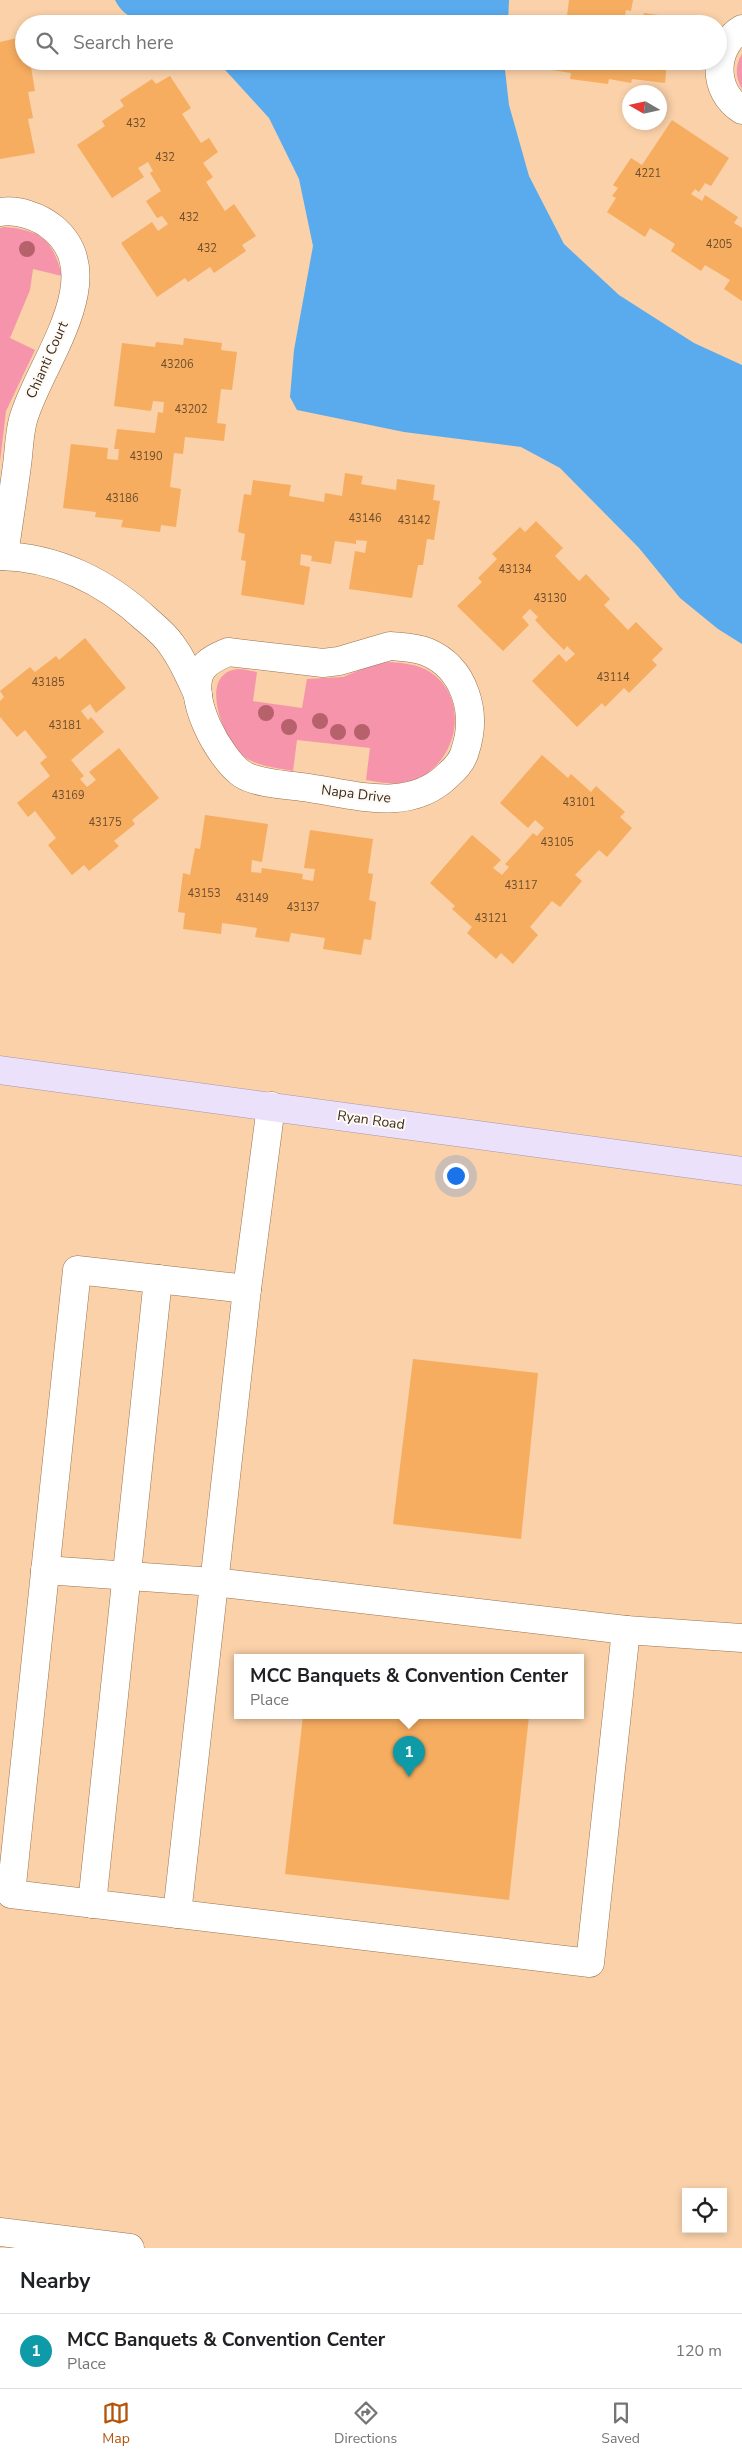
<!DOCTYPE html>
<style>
:root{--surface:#fff;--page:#f2f2f2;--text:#202124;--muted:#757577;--line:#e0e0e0;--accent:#b45309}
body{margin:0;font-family:"Nunito Sans",sans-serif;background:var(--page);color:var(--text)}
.controls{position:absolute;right:15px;bottom:15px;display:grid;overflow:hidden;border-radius:0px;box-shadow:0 2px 8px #0003}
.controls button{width:45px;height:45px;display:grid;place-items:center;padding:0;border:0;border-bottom:1px solid var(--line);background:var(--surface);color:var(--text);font:25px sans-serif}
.compass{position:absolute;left:622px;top:85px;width:45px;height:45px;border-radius:50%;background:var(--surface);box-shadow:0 2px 8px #0003;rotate:279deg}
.you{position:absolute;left:455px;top:1175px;width:18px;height:18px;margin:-12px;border:4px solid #fff;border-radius:50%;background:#1a73e8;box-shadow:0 0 0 8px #1a73e833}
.badge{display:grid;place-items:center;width:32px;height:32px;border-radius:50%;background:var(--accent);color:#fff;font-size:16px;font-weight:700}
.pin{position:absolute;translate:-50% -41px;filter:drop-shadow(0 1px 2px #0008)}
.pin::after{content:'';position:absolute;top:26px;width:18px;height:15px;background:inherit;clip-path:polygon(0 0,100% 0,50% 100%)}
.popup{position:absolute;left:234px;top:1654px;width:350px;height:65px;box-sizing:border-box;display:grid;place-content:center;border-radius:0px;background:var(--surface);filter:drop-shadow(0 1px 4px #0005);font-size:16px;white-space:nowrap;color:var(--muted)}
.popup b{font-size:19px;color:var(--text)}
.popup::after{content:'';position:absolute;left:50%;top:100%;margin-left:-10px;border:10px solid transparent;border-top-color:var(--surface)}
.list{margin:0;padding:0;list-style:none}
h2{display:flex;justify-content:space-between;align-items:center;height:65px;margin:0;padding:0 20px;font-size:21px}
h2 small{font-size:16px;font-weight:400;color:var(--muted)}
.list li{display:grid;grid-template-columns:32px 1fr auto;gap:15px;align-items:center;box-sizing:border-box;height:75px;padding:0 20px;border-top:1px solid var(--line)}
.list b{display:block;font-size:19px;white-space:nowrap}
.list p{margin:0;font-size:16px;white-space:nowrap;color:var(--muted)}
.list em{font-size:16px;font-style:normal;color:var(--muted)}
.icon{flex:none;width:28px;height:28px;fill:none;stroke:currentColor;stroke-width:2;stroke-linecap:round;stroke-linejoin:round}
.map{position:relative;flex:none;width:742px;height:2248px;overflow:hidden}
.search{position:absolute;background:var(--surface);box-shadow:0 2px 8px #0003;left:15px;right:15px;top:15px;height:55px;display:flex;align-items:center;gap:12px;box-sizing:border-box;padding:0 18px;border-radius:28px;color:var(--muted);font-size:19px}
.sheet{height:140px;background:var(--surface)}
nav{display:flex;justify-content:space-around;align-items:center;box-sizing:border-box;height:70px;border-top:1px solid var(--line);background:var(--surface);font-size:14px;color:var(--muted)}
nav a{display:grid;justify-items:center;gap:2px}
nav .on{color:var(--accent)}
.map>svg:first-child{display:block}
</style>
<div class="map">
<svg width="742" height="2248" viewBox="0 0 742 2248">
<rect width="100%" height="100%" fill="#fad1a9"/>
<g fill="#f594aa">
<path d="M742 54V89C735 77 735 65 742 54Z"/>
<path d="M4 227C41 230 53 240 62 276L33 269 30 290 10 338 35 350 6 411 0 461V228Z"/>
<path d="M389 662C402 663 418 664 430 672 465 695 461 746 431 770 426 774 421 779 415 781 399 786 383 783 366 780L370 748 297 740 293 771C276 768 255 766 242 755 223 739 197 673 238 669 244 669 251 671 257 672L253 701 302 708 307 679 343 677 372 665Z"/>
</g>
<g fill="#59abee">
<path d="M115 0H509L508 24H161C140 20 126 21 115 0Z"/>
<path d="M217 61H504L509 105 529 176 564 244 619 295 694 343 742 365V644L718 629 680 598 639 548 560 468 521 447 404 432 297 410 290 397 294 350 313 246 299 179 269 118Z"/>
</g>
<g fill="#f6ad60">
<path d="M569 0H633L631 11 626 10 624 21 638 24H566Z"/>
<path d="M644 13 673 17 672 24H642Z"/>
<path d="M17 38 20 54 24 53V61H30L35 91 28 92 33 118 28 119 35 153 0 159V42Z"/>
<path d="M553 61H667L665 83 632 79 631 83 609 79 608 84 570 79 571 73 552 70Z"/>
<path d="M170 76 191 108 182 114 201 143 209 138 218 152 203 163 213 177 206 182 225 211 234 204 256 236 242 245 246 251 214 273 210 267 188 282 185 278 157 297 121 243 152 222 158 231 168 224 162 216 157 218 146 201 161 191 150 173 153 171 148 162 138 168 144 177 112 198 77 145 105 126 102 121 124 106 120 100 152 79 156 84Z"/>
<path d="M672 120 729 158 711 186 705 183 699 192 695 189 691 194 702 201 705 195 738 217 734 223 742 228V301L724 289 730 280 705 265 701 271 671 251 675 244 650 228 645 237 607 212 616 198 612 196 618 188 613 185 631 158 642 165Z"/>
<path d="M184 338 222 343 221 350 237 352 232 390 221 389 217 423 226 424 224 441 185 437 183 454 174 453 170 487 181 489 176 527 161 525 160 532 121 527 123 520 95 517 96 512 63 508 71 444 108 448 107 459 118 460 119 449H114L117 429 155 433 158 412 163 413 164 402 153 401 151 411 114 406 122 343 155 347 156 342 183 345Z"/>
<path d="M345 473 363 476 361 484 396 490 397 479 435 485 433 500 440 501 434 540 427 539 423 565H418L412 598 349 589 355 551 365 553 367 541 356 540V544L335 541 331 564 311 561 312 556 301 554 300 565 310 567 304 605 241 595 246 561 241 560 245 534 238 532 244 494 251 495 253 480 291 485 289 496 324 502 325 493 342 496Z"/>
<path d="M536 521 563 548 555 556 579 581 586 574 610 599 604 605 628 630 636 622 663 649 652 660 657 665 629 693 624 688 605 707 602 703 577 727 532 681 559 654 566 662 575 654 567 646 564 650 549 635 535 620 538 617 530 609 522 617 529 625 503 651 457 606 482 582 478 578 497 559 492 554 520 527 525 532Z"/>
<path d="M85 638 126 688 96 713 90 704 81 711 88 720 91 717 104 732 71 760 84 776 80 779 87 787 96 780 89 772 119 748 159 798 132 820 135 824 114 841 119 846 89 871 84 865 72 875 48 845 56 838 35 811 28 817 17 803 50 776 40 763 47 757 25 730 17 737 0 717V701L4 697 0 691 30 667 35 672 56 656 59 660Z"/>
<path d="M542 755 568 778 571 774 591 792 596 786 625 812 620 817 632 828 607 857 599 850 575 875 582 881 560 907 552 901 530 927 538 935 513 964 501 953 496 959 467 933 472 927 452 909 455 906 430 883 472 835 501 860 493 868 502 875 509 867 505 864 519 849 533 833 537 836 544 828 535 820 528 828 500 803Z"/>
<path d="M205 815 268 824 262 862 252 860 251 872 261 873 262 868 303 874 302 879 313 881 315 869 304 868 310 830 373 839 368 873 373 874 369 900 376 902 371 940 364 939 361 955 323 949 325 938 291 933 289 942 255 937 257 928 222 923 221 934 183 929 185 913 178 912 183 873 190 875 195 848 200 849Z"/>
<path d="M413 1359 538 1373 521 1539 393 1524Z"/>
<path d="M310 1654 332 1657V1658H309Z"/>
<path d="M303 1716H529L509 1900 285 1874Z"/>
</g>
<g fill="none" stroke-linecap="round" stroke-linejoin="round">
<defs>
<g id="minor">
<path d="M742 29C712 47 712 92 742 110"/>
<path d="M0 212C18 209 40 217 53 228 112 277 38 365 23 420 19 435 19 451 17 465 13 496 8 526 4 556"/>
<path d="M0 556C56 557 106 582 147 620 155 627 165 635 171 644 183 660 190 677 198 695"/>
<path d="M390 646C402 647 415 647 427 652 465 668 478 713 465 751 463 760 455 769 448 775 410 813 356 795 309 788 291 785 257 784 242 774 220 759 183 694 203 668 209 660 219 656 228 652L323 663 339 661Z"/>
<path d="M271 1106 247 1289 77 1270 11 1894 590 1963 626 1630 742 1638"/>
<path d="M45 1570 214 1582 626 1630"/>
<path d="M92 1904 158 1279"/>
<path d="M177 1914 247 1289"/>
<path d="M0 2232 130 2248"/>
</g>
<path id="major" d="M0 1070 742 1171"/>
</defs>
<use href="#minor" stroke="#99734e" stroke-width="29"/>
<use href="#major" stroke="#a795ab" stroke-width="29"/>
<use href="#minor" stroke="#fff" stroke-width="28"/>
<use href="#major" stroke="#ece1fa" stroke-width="28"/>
</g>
<g fill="#b6616b">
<circle cx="27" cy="249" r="8"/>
<circle cx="266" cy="713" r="8"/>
<circle cx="320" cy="721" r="8"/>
<circle cx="289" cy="727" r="8"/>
<circle cx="338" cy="732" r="8"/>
<circle cx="362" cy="732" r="8"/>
</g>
<g text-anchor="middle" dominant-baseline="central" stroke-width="4" stroke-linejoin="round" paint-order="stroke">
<g font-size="11" fill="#6b4d2e">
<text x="136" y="123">432</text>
<text x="165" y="157">432</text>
<text x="648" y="173">4221</text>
<text x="189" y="217">432</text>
<text x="719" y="244">4205</text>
<text x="207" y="248">432</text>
<text x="177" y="364">43206</text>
<text x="191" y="409">43202</text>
<text x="146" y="456">43190</text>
<text x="122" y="498">43186</text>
<text x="365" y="518">43146</text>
<text x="414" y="520">43142</text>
<text x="515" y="569">43134</text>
<text x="550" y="598">43130</text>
<text x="613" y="677">43114</text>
<text x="48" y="682">43185</text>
<text x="65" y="725">43181</text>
<text x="68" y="795">43169</text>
<text x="579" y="802">43101</text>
<text x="105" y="822">43175</text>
<text x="557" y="842">43105</text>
<text x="521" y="885">43117</text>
<text x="204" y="893">43153</text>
<text x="252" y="898">43149</text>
<text x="303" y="907">43137</text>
<text x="491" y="918">43121</text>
</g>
<g font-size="14" fill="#3d2d1d" stroke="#fef9f5">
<text transform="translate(47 360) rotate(-66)">Chianti Court</text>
<text transform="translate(356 794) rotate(7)">Napa Drive</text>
<text transform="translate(371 1120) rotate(8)">Ryan Road</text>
</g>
</g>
</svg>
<div class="controls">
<button><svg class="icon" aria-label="locate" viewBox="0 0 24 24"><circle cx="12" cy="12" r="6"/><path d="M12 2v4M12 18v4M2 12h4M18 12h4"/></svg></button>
</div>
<svg class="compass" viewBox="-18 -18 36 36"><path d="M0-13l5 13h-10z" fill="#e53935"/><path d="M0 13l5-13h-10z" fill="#757577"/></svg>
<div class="you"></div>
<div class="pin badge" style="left:409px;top:1777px;background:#0f9aa8">1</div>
<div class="popup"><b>MCC Banquets &amp; Convention Center</b>Place</div>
<div class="search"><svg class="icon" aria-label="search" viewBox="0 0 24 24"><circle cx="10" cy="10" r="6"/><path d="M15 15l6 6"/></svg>Search here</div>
</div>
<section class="sheet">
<h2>Nearby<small></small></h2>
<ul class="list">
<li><span class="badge" style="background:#0f9aa8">1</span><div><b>MCC Banquets &amp; Convention Center</b><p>Place</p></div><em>120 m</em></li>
</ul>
</section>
<nav>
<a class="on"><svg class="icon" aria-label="map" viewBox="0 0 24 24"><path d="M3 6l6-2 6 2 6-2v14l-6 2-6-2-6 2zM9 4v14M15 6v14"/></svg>Map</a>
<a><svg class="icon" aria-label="directions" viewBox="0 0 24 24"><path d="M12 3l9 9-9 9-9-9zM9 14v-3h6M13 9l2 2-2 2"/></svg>Directions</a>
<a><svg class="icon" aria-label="saved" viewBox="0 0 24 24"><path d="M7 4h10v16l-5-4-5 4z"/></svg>Saved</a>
</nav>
